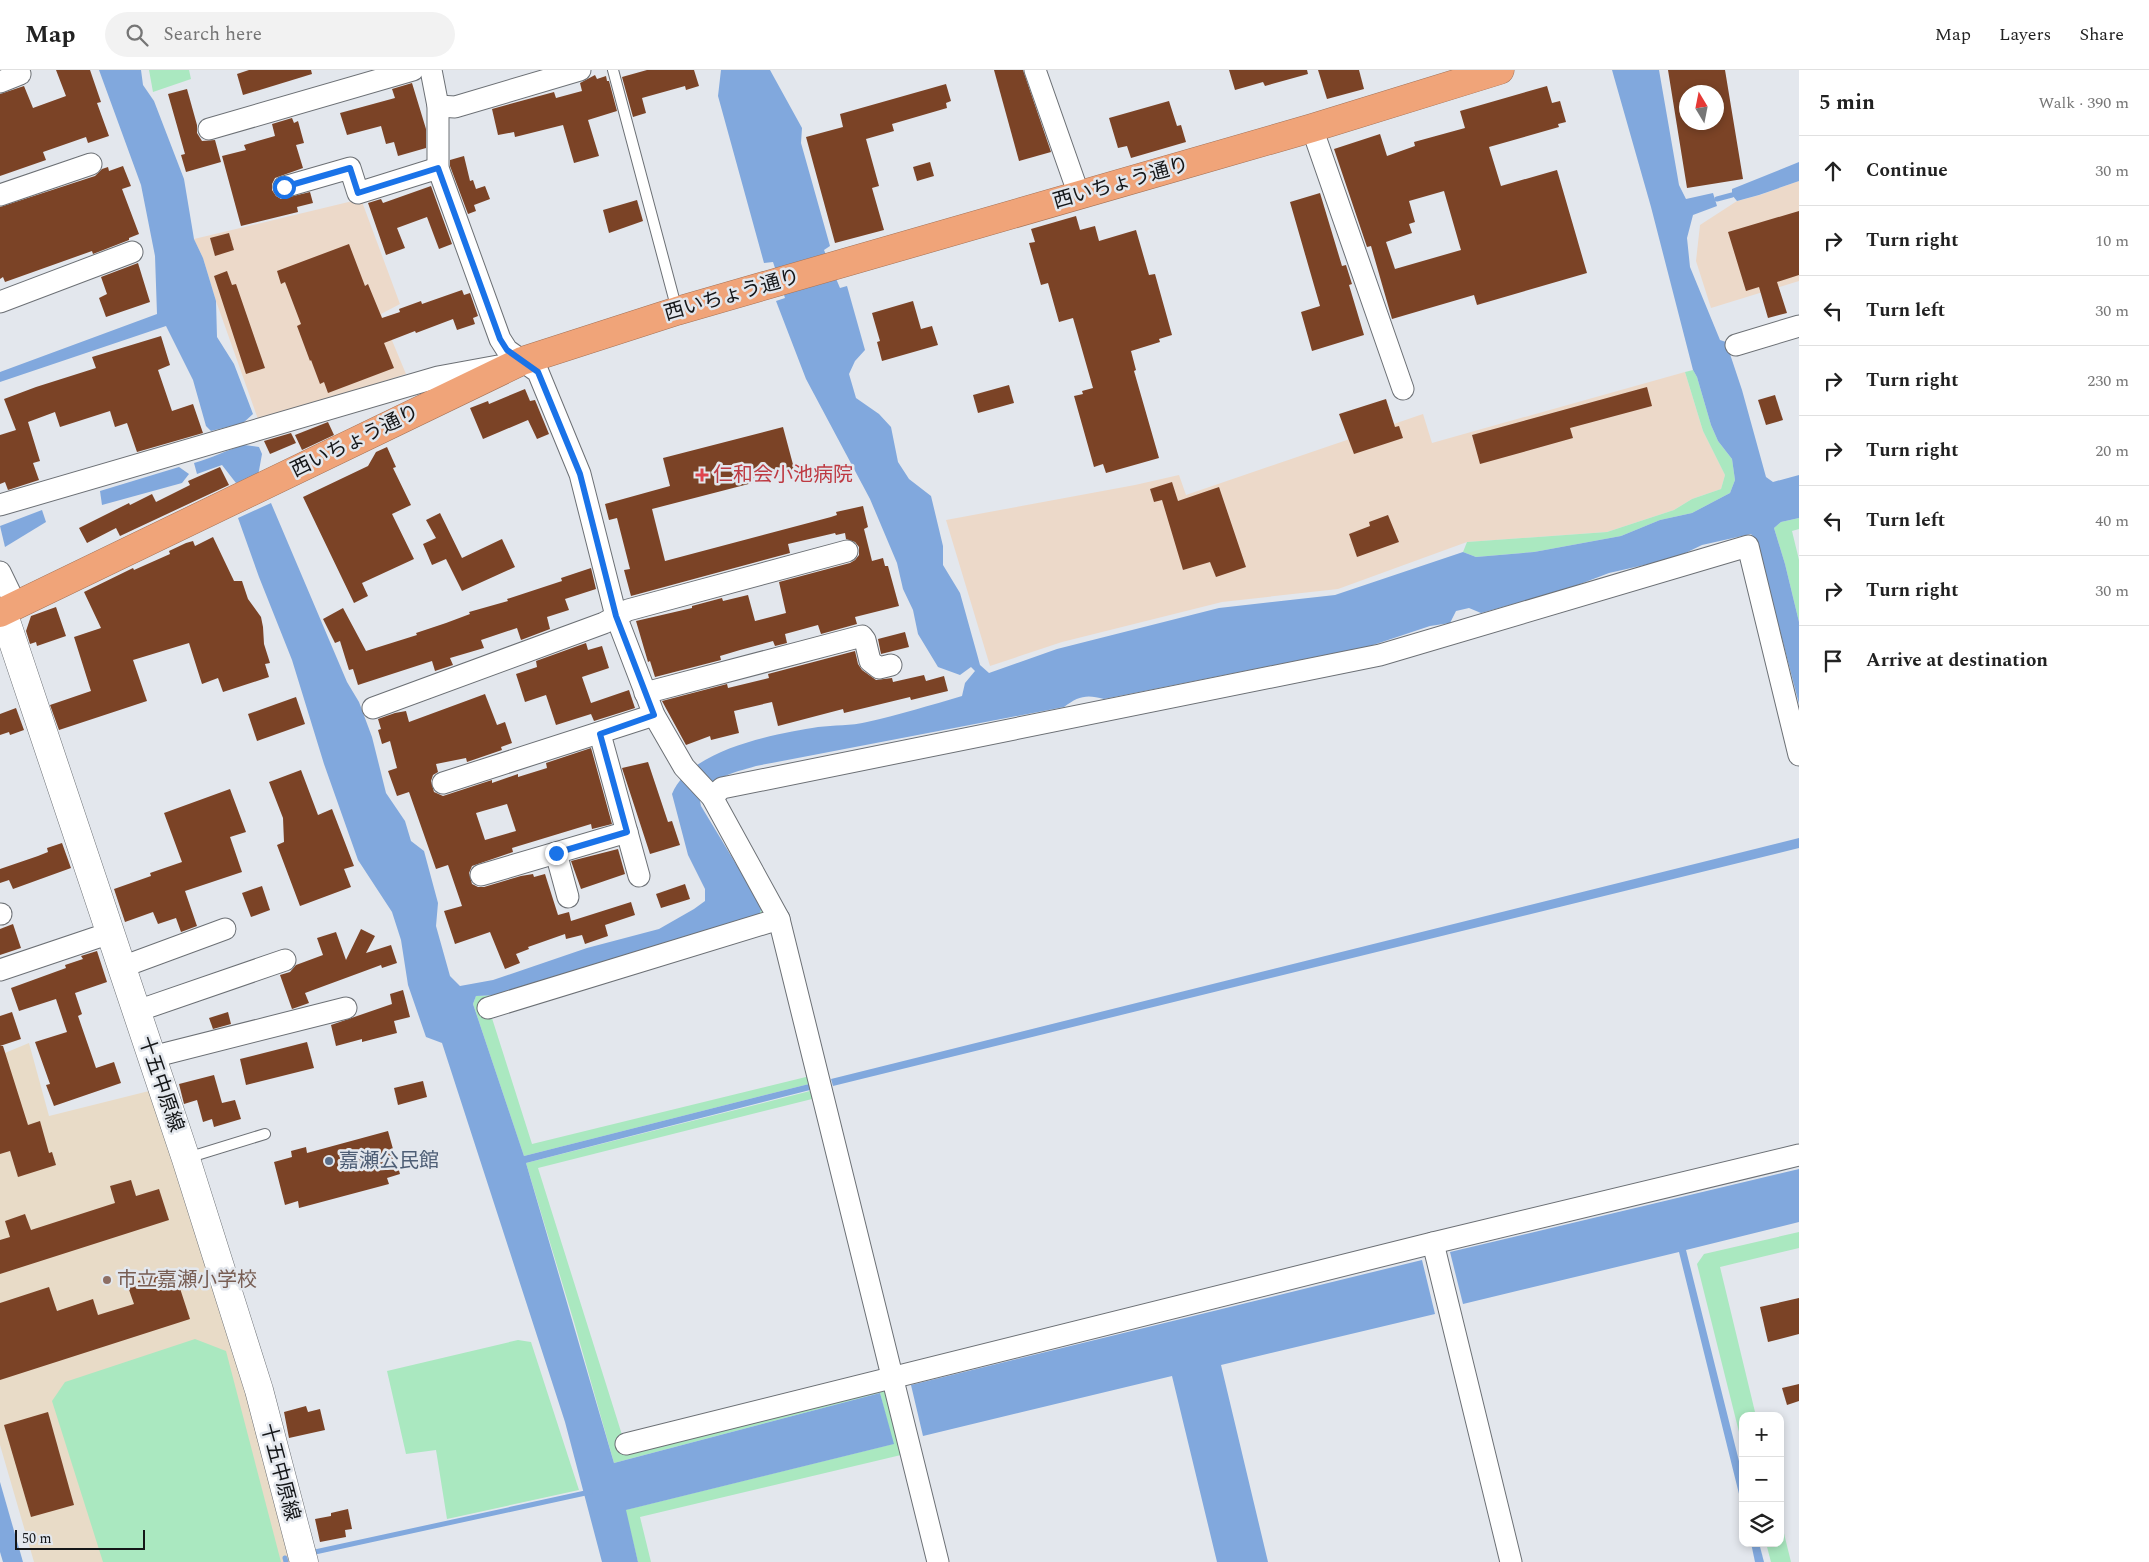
<!DOCTYPE html>
<meta charset="utf-8">
<style>
:root{--surface:#fff;--page:#f2f2f2;--text:#222;--muted:#767676;--line:#e0e0e0}
body{margin:0;font-family:Spectral,"Noto Sans JP",serif;background:var(--page);color:var(--text)}
.controls{position:absolute;right:15px;bottom:15px;display:grid;overflow:hidden;border-radius:10px;box-shadow:0 2px 8px #0003}
.controls button{width:45px;height:45px;display:grid;place-items:center;padding:0;border:0;border-bottom:1px solid var(--line);background:var(--surface);color:var(--text);font:25px sans-serif}
.compass{position:absolute;left:1679px;top:15px;width:45px;height:45px;border-radius:50%;background:var(--surface);box-shadow:0 2px 8px #0003;rotate:350deg}
.scale{position:absolute;left:15px;bottom:12px;width:130px;box-sizing:border-box;padding-left:5px;border:2px solid #141618;border-top:0;font-size:14px;line-height:18px;white-space:nowrap;color:#141618;-webkit-text-stroke:4px #e3e7ed;paint-order:stroke}
.stop{position:absolute;width:15px;height:15px;margin:-11px;border:4px solid #1a73e8;border-radius:50%;background:#fff}
.stop.end{background:#1a73e8;border-color:#fff;box-shadow:0 1px 5px #0008}
.list{margin:0;padding:0;list-style:none}
h2{display:flex;justify-content:space-between;align-items:center;height:65px;margin:0;padding:0 20px;font-size:21px}
h2 small{font-size:16px;font-weight:400;color:var(--muted)}
.list li{display:grid;grid-template-columns:32px 1fr auto;gap:15px;align-items:center;box-sizing:border-box;height:70px;padding:0 20px;border-top:1px solid var(--line)}
.list b{display:block;font-size:19px;white-space:nowrap}
.list em{font-size:16px;font-style:normal;color:var(--muted)}
.icon{flex:none;width:28px;height:28px;fill:none;stroke:currentColor;stroke-width:2;stroke-linecap:round;stroke-linejoin:round}
.map{position:relative;flex:none;width:1799px;height:1492px;overflow:hidden}
header{display:flex;align-items:center;gap:30px;box-sizing:border-box;height:70px;padding:0 25px;background:var(--surface);border-bottom:1px solid var(--line)}
header strong{font-size:24px}
nav{display:flex;gap:28px;margin-inline-start:auto;font-size:18px}
.search{width:350px;height:45px;background:var(--page);display:flex;align-items:center;gap:12px;box-sizing:border-box;padding:0 18px;border-radius:28px;color:var(--muted);font-size:19px}
main{display:flex}
aside{flex:1;background:var(--surface)}
.map>svg:first-child{display:block}
</style>
<header>
<strong>Map</strong>
<div class="search"><svg class="icon" aria-label="search" viewBox="0 0 24 24"><circle cx="10" cy="10" r="6"/><path d="M15 15l6 6"/></svg>Search here</div>
<nav><a>Map</a><a>Layers</a><a>Share</a></nav>
</header>
<main>
<div class="map">
<svg width="1799" height="1492" viewBox="0 0 1799 1492">
<rect width="100%" height="100%" fill="#e3e7ed"/>
<g fill="#ecd9c9">
<path d="M1799 111V211L1711 238 1696 191 1700 155 1737 131 1760 125Z"/>
<path d="M361 129 400 234 381 244 406 304 259 352 216 231 203 188 194 169Z"/>
<path d="M1685 302 1703 361 1725 405 1721 419 1692 429 1674 440 1607 462 1467 472 1338 519 1222 532 1062 572 990 596 946 450 1135 415 1179 405 1186 425 1423 344 1432 373Z"/>
</g>
<path fill="#e8dbc7" d="M29 973 49 1046 149 1021 227 1248 291 1492H34L0 1375V985Z"/>
<g fill="#aae8c0">
<path d="M149 0H189L191 9 153 22Z"/>
<path d="M1693 300 1697 307 1711 355 1718 371 1732 389 1735 410 1730 423 1692 443 1660 450 1621 466 1534 482 1476 487 1463 482 1467 472 1607 462 1674 440 1692 429 1721 419 1725 405 1703 361 1685 302Z"/>
<path d="M1799 448V459L1792 461 1799 490V552L1785 494 1774 458 1781 452Z"/>
<path d="M762 837 775 859 491 945 532 1074 810 1006 816 1028 538 1098 623 1368 883 1302 901 1385 640 1447 651 1492H638L625 1440 893 1374 880 1323 614 1393 574 1252 526 1093 810 1021 809 1014 524 1086 473 934 476 926 498 925Z"/>
<path d="M1799 1162V1178L1720 1197 1756 1346H1743V1378L1697 1194 1704 1184Z"/>
<path d="M195 1269 226 1281 281 1492H103L52 1331 65 1312Z"/>
<path d="M518 1270 531 1272 579 1420 447 1449 436 1380 406 1384 387 1301Z"/>
<path d="M1780 1447 1791 1492H1771L1766 1473H1780Z"/>
</g>
<g fill="#81a8dd">
<path d="M99 0H141L143 15 154 31 184 109 194 169 203 188 216 231 217 267 234 294 253 344 243 353 211 361 206 356 193 310 166 256 0 312V302L157 244 155 186 141 115Z"/>
<path d="M721 0H770L802 58 801 73 830 176 824 180 840 218 847 216 865 280 855 291 849 304 856 328 879 344 891 357 898 392 909 409 931 426 943 476V495L960 523 977 584 980 595 989 603 1057 579 1219 538 1335 525 1463 482 1476 487 1534 482 1621 466 1660 450 1692 443 1730 423 1735 410 1732 389 1718 371 1711 355 1697 307 1693 300 1651 137 1612 0H1659L1679 115 1686 129 1713 123 1717 136 1693 145 1687 168 1690 197 1720 270 1726 272 1742 320 1766 407 1773 412 1799 405V448L1781 452 1774 458 1785 494 1799 552V634L1757 472 1751 464 1702 475 1675 488 1609 503 1567 519 1481 543 1469 538 1456 541 1450 553 1430 556 1370 576 1104 629C1087 624 1078 626 1064 637L756 696C729 704 719 705 699 726L701 736 762 837 759 845 498 925 476 926 473 934 524 1086 809 1014 810 1020 526 1093 614 1393 880 1323 894 1374 626 1440 638 1492H602L565 1352 442 973 426 967 408 915 401 870 392 842 358 790 324 694 292 590 259 507 238 448 271 433 347 612 359 632 372 667 386 723 405 751 411 771 424 781 438 833 436 856 450 906 460 916 493 910 587 878 659 859 694 839 705 831V819L688 785 672 724C690 679 775 664 818 657 834 655 851 656 867 652 899 645 931 635 962 626L965 613 975 601 971 597 960 605 938 597 918 564 913 540 903 519 897 493 870 429 806 309 776 231 785 228 773 192 764 193 718 26Z"/>
<path d="M1799 92V111L1759 125 1737 131 1732 125V119Z"/>
<path d="M244 375 259 377 262 384 258 406 236 413 222 395 197 404 194 393C212 388 227 380 244 375Z"/>
<path d="M179 397 189 404 182 413 102 435 100 421Z"/>
<path d="M42 440 46 452 5 477 0 456Z"/>
<path d="M1799 768V778L833 1016 831 1009Z"/>
<path d="M1799 1099V1152L1686 1180 1743 1407V1440L1679 1182 1463 1234 1450 1182Z"/>
<path d="M1422 1190 1435 1244 1221 1295 1268 1492H1217L1172 1306 923 1366 911 1315Z"/>
<path d="M0 1412 23 1492H3L0 1482Z"/>
<path d="M1751 1473H1759L1764 1492H1755Z"/>
</g>
<g fill="none" stroke-linecap="round" stroke-linejoin="round">
<g stroke="#81a8dd" stroke-width="5">
<path d="M1717 129 1732 125"/>
<path d="M315 1482 590 1422"/>
<path d="M285 1488 286 1492"/>
</g>
</g>
<g fill="#7b4326" fill-rule="evenodd">
<path d="M56 0H90L101 32 97 33 109 66 88 73 86 67 43 82 46 90 0 106V24L24 16 33 38 66 26Z"/>
<path d="M249 0H311L312 4 243 25 237 4Z"/>
<path d="M647 0H694L699 16 686 20 685 16 642 28 646 43 633 47 622 7Z"/>
<path d="M994 0H1023L1051 82 1019 91Z"/>
<path d="M1229 0H1307L1308 4 1265 16 1263 12 1235 20Z"/>
<path d="M1318 0H1359L1364 19 1327 29Z"/>
<path d="M1668 0H1725L1743 109 1687 118ZM1686 22H1716V52H1686Z"/>
<path d="M595 5 597 9 606 6 607 11H609L617 41 588 50 599 86 574 93 563 55 515 67 514 62 498 65 492 39 554 22 556 28 582 21 580 13Z"/>
<path d="M412 13 426 59V78L398 86 394 72 386 74 381 56 347 65 340 43 395 28 392 19Z"/>
<path d="M946 14 951 31 946 33 947 38 892 54 894 61 866 69 879 116 872 118 884 160 835 173 806 67 843 57 840 44Z"/>
<path d="M1547 16 1552 33 1560 31 1566 52 1558 54 1559 57 1489 77 1501 116 1557 100 1587 203 1477 235 1474 225 1392 249 1371 176 1367 177 1334 79 1380 64 1387 86 1415 76 1414 72 1465 58 1460 41ZM1444 121 1461 180 1395 199 1386 172 1412 163 1409 154 1415 152 1409 131Z"/>
<path d="M187 19 197 55V63L202 71 215 70 221 92 186 102 181 85 185 84 168 24Z"/>
<path d="M1169 31 1177 56 1181 55 1186 72 1131 88 1127 76 1118 78 1109 48Z"/>
<path d="M292 48 294 53 298 51 304 73 296 75 303 98 275 108 272 114V120L276 126 281 129 310 122 313 133 297 137 298 142 241 156 222 86 246 80 244 75 275 66 272 54Z"/>
<path d="M464 86 470 111 473 110 476 119 485 116 490 129 474 135 476 141 468 144 450 96V90Z"/>
<path d="M930 92 934 106 917 111 913 97Z"/>
<path d="M123 96 131 116 122 119 139 164 129 168V170L93 184 92 181 5 212 3 207 0 209V137L95 106 102 99 108 97 109 101Z"/>
<path d="M431 116 452 174 439 179 427 147 397 158 405 178 386 185 368 133 381 129 383 133Z"/>
<path d="M1320 123 1342 196 1346 195 1352 214 1349 215 1364 265 1312 281 1301 242 1320 236 1290 132Z"/>
<path d="M637 130 643 151 609 163 603 140Z"/>
<path d="M1799 141V205L1777 212 1787 243 1768 248 1759 217 1746 221 1728 162Z"/>
<path d="M1076 146 1080 160 1095 156 1099 171 1136 160 1149 205 1155 204 1172 265 1159 269 1160 272 1131 281 1136 300 1134 301 1159 388 1106 403 1103 394 1094 397 1074 326 1083 324 1082 321 1093 318 1073 248 1059 252 1048 213 1041 215 1029 173 1035 172 1031 159Z"/>
<path d="M229 163 234 180 215 186 210 168Z"/>
<path d="M349 174 365 216 368 214 382 248 400 242 399 239 421 231 422 234 462 220 464 225 470 223 478 246 473 248 475 254 457 260 453 249 416 263 415 261 384 273 394 298 328 323 324 312 320 314 311 290 310 291 297 256 301 254 285 212 281 214 277 201Z"/>
<path d="M138 193 150 232 106 247 99 228 107 224 101 207Z"/>
<path d="M227 201 232 215 236 214 265 298 246 304 214 206Z"/>
<path d="M913 231 921 259 932 256 938 275 882 291 877 272 880 271 872 243Z"/>
<path d="M161 266 170 295 158 300 172 341 193 334 203 363 137 382 127 353 115 357 110 341 60 357 55 342 28 352 40 391 33 393 39 410 8 420 5 412 0 414V365L16 360 4 329 36 317 96 298 92 287Z"/>
<path d="M1009 315 1014 333 978 343 973 325Z"/>
<path d="M1647 317 1652 336 1570 358 1573 368 1480 394 1472 365Z"/>
<path d="M525 319 530 331 535 330 549 364 537 369 528 350 483 369 470 338 488 331 489 334Z"/>
<path d="M1775 325 1783 350 1766 355 1758 330Z"/>
<path d="M1386 329 1395 357 1399 356 1403 368 1354 384 1339 344Z"/>
<path d="M328 352 334 365 302 380 295 365Z"/>
<path d="M783 357 795 402 652 439 665 491 831 447 837 445 836 442 863 436 868 457 864 459 872 491 883 488 885 496H888L899 536 855 547 857 554 821 564 818 555 785 564 787 573 775 576 773 571 740 580 720 586 721 590 655 607 650 591 648 592 636 551 692 538V536L722 528 723 531 748 525 755 551 786 543 779 512 850 493 855 490 859 485V477L855 472 846 469 845 463 836 465 835 463 788 474 790 483 631 526 624 500 630 499 617 448 609 450 605 434 670 416 663 388Z"/>
<path d="M291 363 296 373 270 384 264 371Z"/>
<path d="M387 377 396 397 393 398 411 435 392 444 414 489 362 513 368 526 354 533 303 427 368 396 376 382Z"/>
<path d="M220 397 229 415 120 466 116 458 87 473 79 458 129 433 130 435 152 424 156 432 190 415 188 411Z"/>
<path d="M1172 412 1178 431 1219 417 1246 497 1216 507 1210 492 1183 500 1162 430 1154 432 1150 419Z"/>
<path d="M440 443 462 488 502 469 515 497 462 521 446 489 432 495 423 474 436 468 426 450Z"/>
<path d="M1388 445 1399 472 1357 487 1349 464 1370 456 1369 452Z"/>
<path d="M213 467 234 511H242L248 529 261 547 263 557 264 574 270 593 265 594 269 607 223 622 218 608 202 614 189 573 133 590 147 631 59 660 50 635 91 621 74 567 101 558 84 522 133 498 134 500 170 484 169 481 186 473 193 471 195 476Z"/>
<path d="M591 498 596 519 565 529 569 540 547 547 550 559 521 570 517 558 481 570 484 578 450 588 453 595 435 601 432 591 358 615 353 599 349 600 340 571 335 573 323 549 343 538 366 581 417 565 416 563 446 553 470 544 469 542 508 531 507 529 562 511 561 508Z"/>
<path d="M56 537 66 566 37 576 36 572 30 574 26 561 31 546Z"/>
<path d="M905 562 909 577 881 584 878 569Z"/>
<path d="M586 573 588 580 602 576 609 598 582 607 591 633 629 620 635 638 594 651 591 644 556 655 546 625 525 632 516 604 537 597 536 591Z"/>
<path d="M855 581 858 594 862 600 876 610 892 608 893 612 924 605 926 611 944 606 948 621 911 630 910 627 844 643 843 639 778 656 772 632 734 641 739 663 711 670 710 666 686 675 662 631 727 614 728 618 769 608 768 604Z"/>
<path d="M485 624 497 655 505 652 512 673 501 677 502 680 467 692 466 688 436 694 438 702 433 705 431 711 434 722 443 726 492 710V713L518 704V707L547 698 546 693 591 678 612 754 592 759 591 754 512 778 513 782 472 796 469 803 472 814 478 817H484L521 806 533 804 534 807 545 804 558 845 569 842 571 851 631 832 635 845 605 855 608 866 585 874 582 865 566 869 565 864 528 877 529 879 516 884 520 893 505 899 490 862 455 874 444 841 462 836 448 795 436 799 409 722 397 726 388 701 397 698 390 671 382 674 378 660 381 659 378 649 395 643 406 641 409 652ZM507 734 516 761 485 770 476 743Z"/>
<path d="M296 627 305 654 257 671 248 644Z"/>
<path d="M16 638 24 660 10 665 9 662 0 665V644Z"/>
<path d="M648 692 668 752 672 751 680 775 650 784 622 698Z"/>
<path d="M301 700 318 745 332 739 354 796 344 799 351 817 300 836 277 775 284 772 283 748 269 712Z"/>
<path d="M230 719 246 762 230 767 242 802 185 821 197 856 181 862 176 848 158 854 153 842 125 852 114 819 151 806 150 803 182 792 164 743Z"/>
<path d="M62 773 71 798 13 819 9 810 0 813V799L38 786 48 782 47 778Z"/>
<path d="M618 779 625 804 581 819 571 791Z"/>
<path d="M685 814 690 829 661 838 656 824Z"/>
<path d="M262 816 270 840 251 847 242 823Z"/>
<path d="M13 854 21 878 0 885V859Z"/>
<path d="M361 859 375 866 366 883 391 875 397 893 382 898 381 895 305 923 309 933 292 939 280 905 290 902 296 895 323 885 317 868 336 862 346 890Z"/>
<path d="M97 881 107 912 75 923 82 944 78 946 96 998 114 992 121 1013 54 1036 46 1015 50 1014 35 972 67 962 56 929 19 941 11 918 66 898 65 895 83 889 81 886Z"/>
<path d="M403 920 410 947 394 951 397 963 362 972V969L336 976 331 955 392 934 390 924Z"/>
<path d="M12 942 21 969 0 976V946Z"/>
<path d="M228 942 231 954 213 959 209 948Z"/>
<path d="M307 972 314 998 246 1015 240 989Z"/>
<path d="M0 976H3L28 1055 40 1051 49 1083 52 1082 56 1095 18 1107 10 1081 0 1084Z"/>
<path d="M214 1005 222 1033 235 1030 241 1049 214 1057 212 1049 203 1052 197 1030 184 1034 179 1014Z"/>
<path d="M423 1011 427 1027 398 1035 394 1018Z"/>
<path d="M388 1061 400 1104 387 1108 389 1114 299 1138 298 1131 285 1135 274 1092 292 1087 291 1081 306 1077 307 1083Z"/>
<path d="M131 1110 136 1126 159 1119 169 1150 0 1204V1170L10 1167 5 1151 25 1144 31 1160 115 1133 110 1116Z"/>
<path d="M174 1200 190 1249 0 1310V1233L49 1217 57 1241 93 1229 98 1245 134 1234 128 1217 138 1214V1211Z"/>
<path d="M1799 1228V1264L1768 1272 1760 1237Z"/>
<path d="M1799 1314V1331L1787 1335 1782 1318Z"/>
<path d="M306 1336 308 1342 320 1339 325 1360 289 1368 284 1342Z"/>
<path d="M48 1342 74 1435 31 1447 4 1355Z"/>
<path d="M348 1439 352 1459 345 1460 346 1467 320 1472 315 1449 331 1446V1443Z"/>
</g>
<g fill="none" stroke-linecap="round" stroke-linejoin="round">
<defs>
<g id="lane">
<path d="M613 0 677 240"/>
<path d="M187 1088 265 1064"/>
</g>
<g id="street">
<path d="M431 0 438 36V98L500 269 507 280 538 302 580 404 616 546 654 645 684 697 712 727 779 849 938 1492"/>
<path d="M1035 0 1079 125"/>
<path d="M0 12 20 4"/>
<path d="M438 36 455 37 580 0"/>
<path d="M1312 58 1403 319"/>
<path d="M209 59 413 0"/>
<path d="M284 117 350 98 358 123 438 98"/>
<path d="M0 125 91 94"/>
<path d="M0 232 132 182"/>
<path d="M1736 275 1799 256"/>
<path d="M0 435 438 307 498 296"/>
<path d="M0 502 16 535"/>
<path d="M645 623 862 566 865 570 870 591 879 598 891 595"/>
<path d="M373 638 604 553 628 540 847 481"/>
<path d="M600 664 639 806"/>
<path d="M443 713 654 645"/>
<path d="M712 727 722 718 1380 585 1748 476 1799 685"/>
<path d="M556 783 568 827"/>
<path d="M481 805 627 762"/>
<path d="M0 844H1"/>
<path d="M122 897 225 859"/>
<path d="M0 900 110 863"/>
<path d="M488 938 779 849"/>
<path d="M137 941 285 890"/>
<path d="M152 987 346 938"/>
<path d="M1433 1173 1511 1492"/>
<path d="M626 1374 1433 1173 1799 1085"/>
</g>
<path id="secondary" d="M3 542 186 1089 259 1320 304 1492"/>
<path id="highway" d="M0 543 522 291 677 241 1312 58 1500 0"/>
</defs>
<use href="#lane" stroke="#6c7075" stroke-width="12"/>
<use href="#street" stroke="#6c7075" stroke-width="23"/>
<use href="#secondary" stroke="#6c7075" stroke-width="29"/>
<use href="#highway" stroke="#a37257" stroke-width="29"/>
<use href="#lane" stroke="#fff" stroke-width="10"/>
<use href="#street" stroke="#fff" stroke-width="21"/>
<use href="#secondary" stroke="#fff" stroke-width="28"/>
<use href="#highway" stroke="#f0a479" stroke-width="28"/>
</g>
<g fill="none" stroke-linecap="round" stroke-linejoin="round">
<path stroke="#1a73e8" stroke-width="6" d="M284 117 350 98 358 123 438 98 500 269 507 280 538 302 580 404 616 546 654 645 600 664 627 762 556 783"/>
</g>
<path fill="#e0444e" stroke="#e3e7ed" stroke-width="2" d="M699.5 397.5h5v5h5v5h-5v5h-5v-5h-5v-5h5z"/>
<circle fill="#5c6f8a" stroke="#e3e7ed" stroke-width="2" cx="329" cy="1091" r="5"/>
<circle fill="#8d6e63" stroke="#e3e7ed" stroke-width="2" cx="107" cy="1210" r="5"/>
<g text-anchor="middle" dominant-baseline="central" stroke-width="5" stroke-linejoin="round" paint-order="stroke">
<g font-size="20" fill="#141618" stroke="#e3e7ed">
<text transform="translate(1121 113) rotate(-16)">西いちょう通り</text>
<text transform="translate(732 225) rotate(-16)">西いちょう通り</text>
<text transform="translate(355 371) rotate(-26)">西いちょう通り</text>
<text transform="translate(161 1014) rotate(71)">十五中原線</text>
<text transform="translate(280 1402) rotate(75)">十五中原線</text>
</g>
<g font-size="20" fill="#be3a42" stroke="#e3e7ed" text-anchor="start">
<text x="713" y="405">仁和会小池病院</text>
</g>
<g font-size="20" fill="#4e5e75" stroke="#e3e7ed" text-anchor="start">
<text x="339" y="1091">嘉瀬公民館</text>
</g>
<g font-size="20" fill="#785e54" stroke="#e3e7ed" text-anchor="start">
<text x="117" y="1210">市立嘉瀬小学校</text>
</g>
</g>
</svg>
<div class="controls">
<button>+</button>
<button>−</button>
<button><svg class="icon" aria-label="layers" viewBox="0 0 24 24"><path d="M12 4l9 5-9 5-9-5zM3 14l9 5 9-5"/></svg></button>
</div>
<svg class="compass" viewBox="-18 -18 36 36"><path d="M0-13l5 13h-10z" fill="#e53935"/><path d="M0 13l5-13h-10z" fill="#767676"/></svg>
<div class="scale">50 m</div>
<div class="stop" style="left:284px;top:117px"></div>
<div class="stop end" style="left:556px;top:783px"></div>
</div>
<aside>
<h2>5 min<small>Walk · 390 m</small></h2>
<ul class="list">
<li><svg class="icon" aria-label="ahead" viewBox="0 0 24 24"><path d="M12 20V5M6 11l6-6 6 6"/></svg><div><b>Continue</b></div><em>30 m</em></li>
<li><svg class="icon" aria-label="right" viewBox="0 0 24 24"><path d="M7 20v-9h11M14 6l5 5-5 5"/></svg><div><b>Turn right</b></div><em>10 m</em></li>
<li><svg class="icon" aria-label="left" viewBox="0 0 24 24"><path d="M17 20v-9H6M10 6l-5 5 5 5"/></svg><div><b>Turn left</b></div><em>30 m</em></li>
<li><svg class="icon" aria-label="right" viewBox="0 0 24 24"><path d="M7 20v-9h11M14 6l5 5-5 5"/></svg><div><b>Turn right</b></div><em>230 m</em></li>
<li><svg class="icon" aria-label="right" viewBox="0 0 24 24"><path d="M7 20v-9h11M14 6l5 5-5 5"/></svg><div><b>Turn right</b></div><em>20 m</em></li>
<li><svg class="icon" aria-label="left" viewBox="0 0 24 24"><path d="M17 20v-9H6M10 6l-5 5 5 5"/></svg><div><b>Turn left</b></div><em>40 m</em></li>
<li><svg class="icon" aria-label="right" viewBox="0 0 24 24"><path d="M7 20v-9h11M14 6l5 5-5 5"/></svg><div><b>Turn right</b></div><em>30 m</em></li>
<li><svg class="icon" aria-label="arrive" viewBox="0 0 24 24"><path d="M6 21V4h12l-3 4 3 4H6"/></svg><div><b>Arrive at destination</b></div></li>
</ul>
</aside>
</main>
